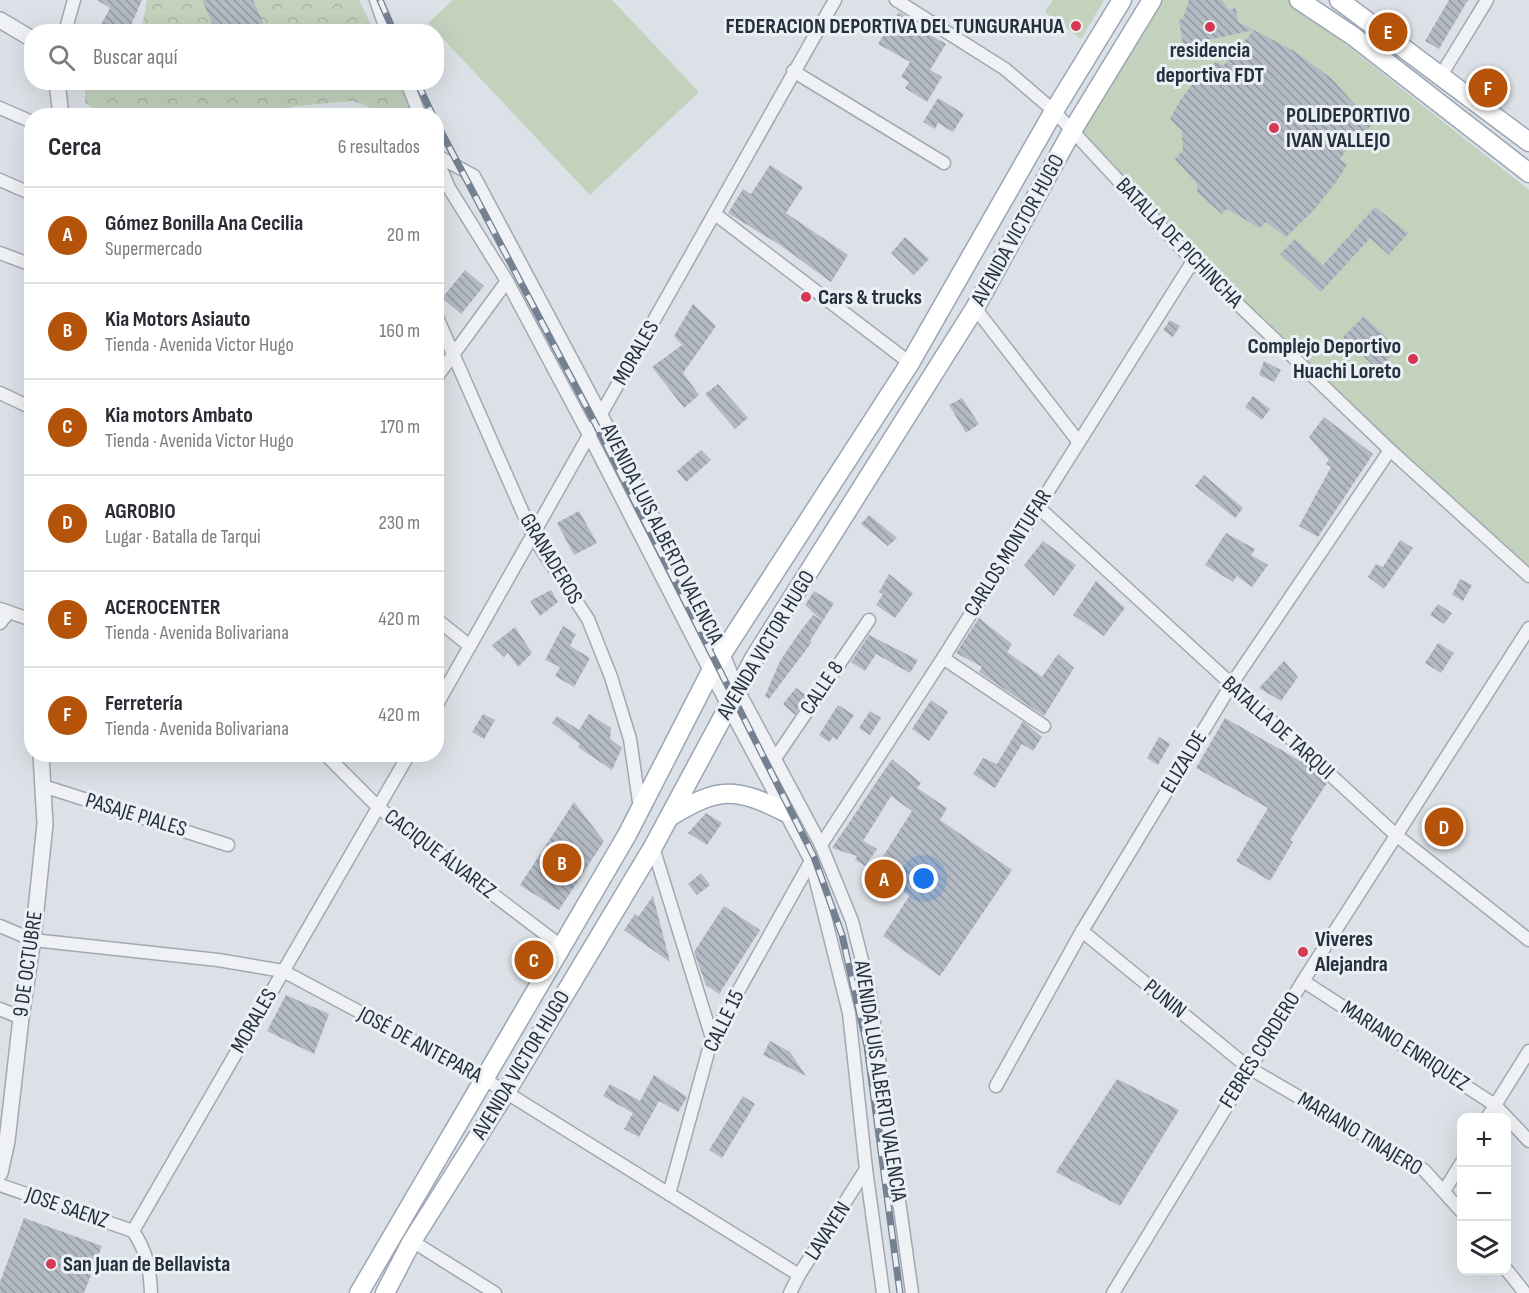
<!DOCTYPE html>
<html lang="es">
<meta charset="utf-8">
<style>
:root{--surface:#fff;--page:#f7f7f7;--text:#2b2b33;--muted:#7c7c81;--line:#e1e1e2;--accent:#b45309}
body{margin:0;font-family:"Sofia Sans Condensed",sans-serif;background:var(--page);color:var(--text)}
.controls{position:absolute;right:18px;bottom:18px;display:grid;overflow:hidden;border-radius:12px;box-shadow:0 6px 24px #0002}
.controls button{width:54px;height:54px;display:grid;place-items:center;padding:0;border:0;border-bottom:2px solid var(--line);background:var(--surface);color:var(--text);font:30px sans-serif}
.you{position:absolute;left:924px;top:879px;width:21px;height:21px;margin:-15px;border:4px solid #fff;border-radius:50%;background:#1a73e8;box-shadow:0 0 0 9px #1a73e833}
.badge{display:grid;place-items:center;width:39px;height:39px;border-radius:50%;background:var(--accent);color:#fff;font-size:20px;font-weight:700}
.pin{position:absolute;translate:-50% -50%;border:3px solid #fff;box-shadow:0 2px 6px #0006}
.list{margin:0;padding:0;list-style:none}
h2{display:flex;justify-content:space-between;align-items:center;height:78px;margin:0;padding:0 24px;font-size:26px}
h2 small{font-size:20px;font-weight:400;color:var(--muted)}
.list li{display:grid;grid-template-columns:39px 1fr auto;gap:18px;align-items:center;box-sizing:border-box;height:96px;padding:0 24px;border-top:2px solid var(--line)}
.list b{display:block;font-size:22px;white-space:nowrap}
.list p{margin:0;font-size:20px;white-space:nowrap;color:var(--muted)}
.list em{font-size:20px;font-style:normal;color:var(--muted)}
.icon{flex:none;width:33px;height:33px;fill:none;stroke:currentColor;stroke-width:2;stroke-linecap:round;stroke-linejoin:round}
.map{position:relative;flex:none;width:1529px;height:1293px;overflow:hidden}
.search{position:absolute;background:var(--surface);box-shadow:0 6px 24px #0002;left:24px;top:24px;width:420px;height:66px;display:flex;align-items:center;gap:15px;box-sizing:border-box;padding:0 21px;border-radius:24px;color:var(--muted);font-size:22px}
.panel{position:absolute;background:var(--surface);box-shadow:0 6px 24px #0002;left:24px;top:108px;width:420px;height:654px;border-radius:24px}
.map>svg:first-child{display:block}
</style>
<div class="map">
<svg width="1529" height="1293" viewBox="0 0 1529 1293">
<defs>
<pattern id="park-crowns" width="20" height="18" patternUnits="userSpaceOnUse" patternTransform="scale(1.5)"><rect width="20" height="18" fill="#c2d2bd"/><path d="M2 6a3 3 0 1 1 6 0M12 15a3 3 0 1 1 6 0" fill="none" stroke="#a7b5a4"/></pattern>
<pattern id="building-back-hatch" width="6" height="6" patternUnits="userSpaceOnUse" patternTransform="scale(1.5)"><rect width="6" height="6" fill="#b3bac4"/><path d="M-1 5l2 2M0 0l6 6M5-1l2 2" fill="none" stroke="#9198a1"/></pattern>
</defs>
<rect width="100%" height="100%" fill="#dce1e7"/>
<g fill="url(#park-crowns)">
<path d="M147 0H359L374 31 141 32Z"/>
<path d="M85 83H398L414 115H389L353 101 296 106 260 115H101L85 103Z"/>
</g>
<g fill="#c2d2bd">
<path d="M453 0H612L699 92 590 195 428 23Z"/>
<path d="M1053 0H1104L1081 39 1045 12Z"/>
<path d="M1152 0H1290L1529 190V576L1193 261 1072 131Z"/>
</g>
<g fill="url(#building-back-hatch)">
<path d="M97 0H142L128 32H97L110 8Z"/>
<path d="M202 0H253L267 32H216Z"/>
<path d="M1189 0H1222L1229 10 1236 8 1238 22 1294 51 1332 79 1373 125 1355 137 1340 159 1347 165 1336 182 1314 210 1286 237 1266 222 1260 228 1227 209 1222 214 1197 192 1198 185 1175 159 1183 150 1182 131 1170 119 1181 99 1198 77 1216 62 1223 66 1254 30 1183 45 1179 20 1183 19Z"/>
<path d="M1449 0H1468L1439 49 1425 41Z"/>
<path d="M899 12 912 20 910 23 946 44 930 70 942 77 927 102 905 88 909 82 901 77 910 62 878 44Z"/>
<path d="M938 98 964 114 953 132 938 123 935 129 923 122Z"/>
<path d="M770 165 803 187 786 213 848 255 831 282 780 245 728 213 743 189 751 194Z"/>
<path d="M1375 207 1408 233 1389 255 1370 238 1321 292 1280 254 1295 239 1323 265Z"/>
<path d="M905 237 929 259 914 275 891 253Z"/>
<path d="M465 270 484 286 461 314 442 298Z"/>
<path d="M693 304 716 326 683 373 699 395 684 408 652 367 682 345 674 336Z"/>
<path d="M1364 316 1398 348 1378 370 1343 337Z"/>
<path d="M1170 320 1180 326 1173 337 1163 330Z"/>
<path d="M1264 361 1281 370 1274 382 1259 375Z"/>
<path d="M718 384 748 418 735 429 705 394Z"/>
<path d="M1253 396 1270 409 1262 420 1245 407Z"/>
<path d="M962 398 979 424 966 433 949 405Z"/>
<path d="M1324 417 1373 454 1318 537 1299 526 1331 467 1326 464 1329 460 1309 437Z"/>
<path d="M701 450 711 460 686 482 677 471Z"/>
<path d="M1204 475 1243 508 1235 518 1195 486Z"/>
<path d="M579 511 597 543 574 555 557 523Z"/>
<path d="M869 515 897 538 888 546 861 524Z"/>
<path d="M1226 533 1255 549 1251 555 1268 565 1252 587 1237 576 1233 582 1205 565Z"/>
<path d="M1400 540 1413 548 1384 589 1368 577 1376 564 1383 567Z"/>
<path d="M1043 541 1076 565 1054 596 1024 565Z"/>
<path d="M889 574 913 593 895 618 876 605 883 594 879 592Z"/>
<path d="M1460 579 1472 585 1463 601 1452 595Z"/>
<path d="M1096 581 1125 608 1104 636 1073 615Z"/>
<path d="M551 590 558 602 540 616 530 601Z"/>
<path d="M814 591 834 603 810 641 812 642 769 699 765 696 780 661 799 633 813 615 822 621 805 605Z"/>
<path d="M1438 604 1452 613 1444 624 1430 615Z"/>
<path d="M979 618 1012 644 1007 652 1042 677 1058 654 1074 668 1044 716 979 672 982 667 956 653Z"/>
<path d="M563 626 576 634 570 646 590 658 574 687 555 676 560 667 545 660Z"/>
<path d="M515 627 532 653 518 667 508 653 504 657 492 645Z"/>
<path d="M869 635 918 660 910 673 876 654 865 671 851 662Z"/>
<path d="M1438 643 1454 653 1441 673 1425 663Z"/>
<path d="M1284 661 1298 677 1281 701 1259 688Z"/>
<path d="M796 688 807 696 795 715 783 704Z"/>
<path d="M931 700 948 712 929 741 912 729Z"/>
<path d="M838 705 854 715 837 740 833 737 829 742 819 735Z"/>
<path d="M870 711 881 718 870 735 859 728Z"/>
<path d="M483 714 495 720 484 739 472 732Z"/>
<path d="M589 714 611 728 610 739 622 748 612 770 578 747 580 744 552 723 557 716 579 730Z"/>
<path d="M1225 718 1306 764 1327 783 1290 840 1293 842 1270 881 1236 861 1268 808 1196 768Z"/>
<path d="M1023 721 1042 737 1033 751 1022 744 995 788 973 774 983 758 997 764Z"/>
<path d="M1159 737 1170 744 1158 765 1147 758Z"/>
<path d="M892 759 921 783 917 788 947 808 940 820 1012 870 940 976 883 936 910 895 888 882 895 871 880 861 912 811 891 796 863 841 877 849 865 866 855 860 857 856 832 848Z"/>
<path d="M574 802 604 841 559 910 520 885Z"/>
<path d="M1441 805 1466 820 1447 850 1423 834Z"/>
<path d="M706 813 722 823 707 845 688 833Z"/>
<path d="M701 873 710 885 697 895 688 884Z"/>
<path d="M653 896 670 962 624 930 635 914 638 917Z"/>
<path d="M724 906 760 930 719 994 706 985 694 952Z"/>
<path d="M286 995 329 1014 314 1054 267 1031Z"/>
<path d="M770 1041 790 1052 806 1076 763 1055Z"/>
<path d="M654 1075 687 1097 678 1112 659 1101 639 1137 624 1129 633 1113 603 1096 610 1084 640 1101Z"/>
<path d="M1117 1079 1179 1110 1120 1206 1056 1172Z"/>
<path d="M743 1096 755 1104 722 1158 709 1150Z"/>
<path d="M24 1218 102 1246 84 1293H0V1282Z"/>
</g>
<g fill="none" stroke-linecap="round" stroke-linejoin="round">
<defs>
<g id="minor">
<path d="M376 0 387 32"/>
<path d="M896 0 1005 69 1054 111 1193 261 1390 450 1529 576"/>
<path d="M65 32 74 0"/>
<path d="M793 71 944 163"/>
<path d="M1440 77 1487 0"/>
<path d="M407 82 420 116"/>
<path d="M0 108 32 122"/>
<path d="M436 155 474 176 601 414 723 653 738 690 821 845 852 921 869 988 912 1293"/>
<path d="M436 157 449 188 507 281 589 435 729 708 811 861 849 1013 866 1169 883 1293"/>
<path d="M0 180 32 194"/>
<path d="M715 214 910 363"/>
<path d="M0 253 32 265"/>
<path d="M975 308 1078 441"/>
<path d="M436 315 534 538 588 619 611 677 630 739 640 809"/>
<path d="M436 378 507 281"/>
<path d="M0 393 32 408"/>
<path d="M1037 506 1396 835 1529 940"/>
<path d="M0 609 32 620"/>
<path d="M436 619 470 646"/>
<path d="M0 623 9 612"/>
<path d="M943 658 1044 726"/>
<path d="M436 706 835 0"/>
<path d="M325 754 379 808 561 946"/>
<path d="M776 757 869 620"/>
<path d="M43 786 228 845"/>
<path d="M821 845 943 658 1193 261"/>
<path d="M653 847 712 1038"/>
<path d="M0 926 33 940 218 960 283 971 483 1078 799 1275"/>
<path d="M1082 931 1249 1068 1424 1170 1462 1212"/>
<path d="M1303 981 1495 1105 1529 1141"/>
<path d="M0 1009 21 1018"/>
<path d="M996 1086 1082 931 1231 685 1390 450"/>
<path d="M1487 1118 1529 1051"/>
<path d="M0 1185 133 1231"/>
<path d="M1444 1191 1462 1162"/>
<path d="M669 1194 712 1038 811 861"/>
<path d="M412 1241 495 1293"/>
<path d="M1506 1269 1525 1293"/>
<path d="M151 1293C150 1269 147 1252 133 1231L409 754"/>
<path d="M790 1293 799 1275 866 1169"/>
<path d="M1113 1293 1303 981 1529 628"/>
</g>
<g id="tertiary">
<path d="M0 20 32 39"/>
<path d="M57 82 61 116"/>
<path d="M0 1173 7 1141 21 1018 33 939 45 824 41 754"/>
</g>
<g id="primary">
<path d="M1299 0 1353 36 1529 173"/>
<path d="M1339 0 1529 142"/>
<path d="M671 816C719 787 735 787 785 812"/>
<path d="M359 1293 627 835 711 671 910 363 1054 111 1122 0"/>
<path d="M385 1293 412 1241 506 1092 653 847 755 657 975 308 1072 131 1152 0"/>
</g>
</defs>
<use href="#minor" stroke="#a1a8b1" stroke-width="15"/>
<use href="#tertiary" stroke="#a1a8b1" stroke-width="18"/>
<use href="#primary" stroke="#9ba5b4" stroke-width="21"/>
<use href="#minor" stroke="#eff1f5" stroke-width="12"/>
<use href="#tertiary" stroke="#eff1f5" stroke-width="15"/>
<use href="#primary" stroke="#fff" stroke-width="18"/>
<defs>
<g id="rail">
<path d="M380 0 394 32"/>
<path d="M417 82 433 116"/>
<path d="M436 122 595 423 814 857 842 935 867 1046 900 1293"/>
</g>
</defs>
<use href="#rail" stroke="#758092" stroke-width="7"/>
<use href="#rail" stroke="#ebf0f5" stroke-width="4.5" stroke-dasharray="14" stroke-linecap="butt"/>
</g>
<g fill="#d63753" stroke="#ebf0f5" stroke-width="2">
<circle cx="1076" cy="26" r="6"/>
<circle cx="1210" cy="27" r="6"/>
<circle cx="1274" cy="128" r="6"/>
<circle cx="806" cy="297" r="6"/>
<circle cx="1413" cy="359" r="6"/>
<circle cx="1303" cy="952" r="6"/>
<circle cx="51" cy="1264" r="6"/>
</g>
<g text-anchor="middle" dominant-baseline="central" stroke-width="6" stroke-linejoin="round" paint-order="stroke">
<g font-size="22" font-weight="bold" fill="#252f3e" stroke="#ebf0f5" text-anchor="start">
<text x="1064" y="26" text-anchor="end">FEDERACION DEPORTIVA DEL TUNGURAHUA</text>
<text x="1210" y="50" text-anchor="middle">residencia<tspan x="1210" dy="25">deportiva FDT</tspan></text>
<text x="1286" y="115">POLIDEPORTIVO<tspan x="1286" dy="25">IVAN VALLEJO</tspan></text>
<text x="818" y="297">Cars &amp; trucks</text>
<text x="1401" y="346" text-anchor="end">Complejo Deportivo<tspan x="1401" dy="25">Huachi Loreto</tspan></text>
<text x="1315" y="939">Viveres<tspan x="1315" dy="25">Alejandra</tspan></text>
<text x="63" y="1264">San Juan de Bellavista</text>
</g>
<g font-size="22" fill="#252f3e" stroke="#ebf0f5">
<text transform="translate(1018 230) rotate(-61)">AVENIDA VICTOR HUGO</text>
<text transform="translate(1179 243) rotate(46)">BATALLA DE PICHINCHA</text>
<text transform="translate(636 353) rotate(-60)">MORALES</text>
<text transform="translate(662 534) rotate(63)">AVENIDA LUIS ALBERTO VALENCIA</text>
<text transform="translate(1008 553) rotate(-58)">CARLOS MONTUFAR</text>
<text transform="translate(551 559) rotate(59)">GRANADEROS</text>
<text transform="translate(766 645) rotate(-59)">AVENIDA VICTOR HUGO</text>
<text transform="translate(822 688) rotate(-56)">CALLE 8</text>
<text transform="translate(1278 728) rotate(42)">BATALLA DE TARQUI</text>
<text transform="translate(1184 762) rotate(-59)">ELIZALDE</text>
<text transform="translate(136 815) rotate(17)">PASAJE PIALES</text>
<text transform="translate(440 854) rotate(37)">CACIQUE ÁLVAREZ</text>
<text transform="translate(28 964) rotate(-82)">9 DE OCTUBRE</text>
<text transform="translate(1165 999) rotate(39)">PUNIN</text>
<text transform="translate(254 1021) rotate(-60)">MORALES</text>
<text transform="translate(724 1021) rotate(-64)">CALLE 15</text>
<text transform="translate(420 1045) rotate(28)">JOSÉ DE ANTEPARA</text>
<text transform="translate(1405 1046) rotate(33)">MARIANO ENRIQUEZ</text>
<text transform="translate(1260 1050) rotate(-58)">FEBRES CORDERO</text>
<text transform="translate(521 1065) rotate(-59)">AVENIDA VICTOR HUGO</text>
<text transform="translate(880 1081) rotate(81)">AVENIDA LUIS ALBERTO VALENCIA</text>
<text transform="translate(1360 1134) rotate(31)">MARIANO TINAJERO</text>
<text transform="translate(67 1208) rotate(19)">JOSE SAENZ</text>
<text transform="translate(828 1231) rotate(-57)">LAVAYEN</text>
</g>
</g>
</svg>
<div class="controls">
<button>+</button>
<button>−</button>
<button><svg class="icon" aria-label="layers" viewBox="0 0 24 24"><path d="M12 4l9 5-9 5-9-5zM3 14l9 5 9-5"/></svg></button>
</div>
<div class="you"></div>
<div class="pin badge" style="left:884px;top:879px">A</div>
<div class="pin badge" style="left:562px;top:863px">B</div>
<div class="pin badge" style="left:534px;top:960px">C</div>
<div class="pin badge" style="left:1444px;top:827px">D</div>
<div class="pin badge" style="left:1388px;top:32px">E</div>
<div class="pin badge" style="left:1488px;top:88px">F</div>
<div class="search"><svg class="icon" aria-label="search" viewBox="0 0 24 24"><circle cx="10" cy="10" r="6"/><path d="M15 15l6 6"/></svg>Buscar aquí</div>
<section class="panel">
<h2>Cerca<small>6 resultados</small></h2>
<ul class="list">
<li><span class="badge">A</span><div><b>Gómez Bonilla Ana Cecilia</b><p>Supermercado</p></div><em>20 m</em></li>
<li><span class="badge">B</span><div><b>Kia Motors Asiauto</b><p>Tienda · Avenida Victor Hugo</p></div><em>160 m</em></li>
<li><span class="badge">C</span><div><b>Kia motors Ambato</b><p>Tienda · Avenida Victor Hugo</p></div><em>170 m</em></li>
<li><span class="badge">D</span><div><b>AGROBIO</b><p>Lugar · Batalla de Tarqui</p></div><em>230 m</em></li>
<li><span class="badge">E</span><div><b>ACEROCENTER</b><p>Tienda · Avenida Bolivariana</p></div><em>420 m</em></li>
<li><span class="badge">F</span><div><b>Ferretería</b><p>Tienda · Avenida Bolivariana</p></div><em>420 m</em></li>
</ul>
</section>
</div>
